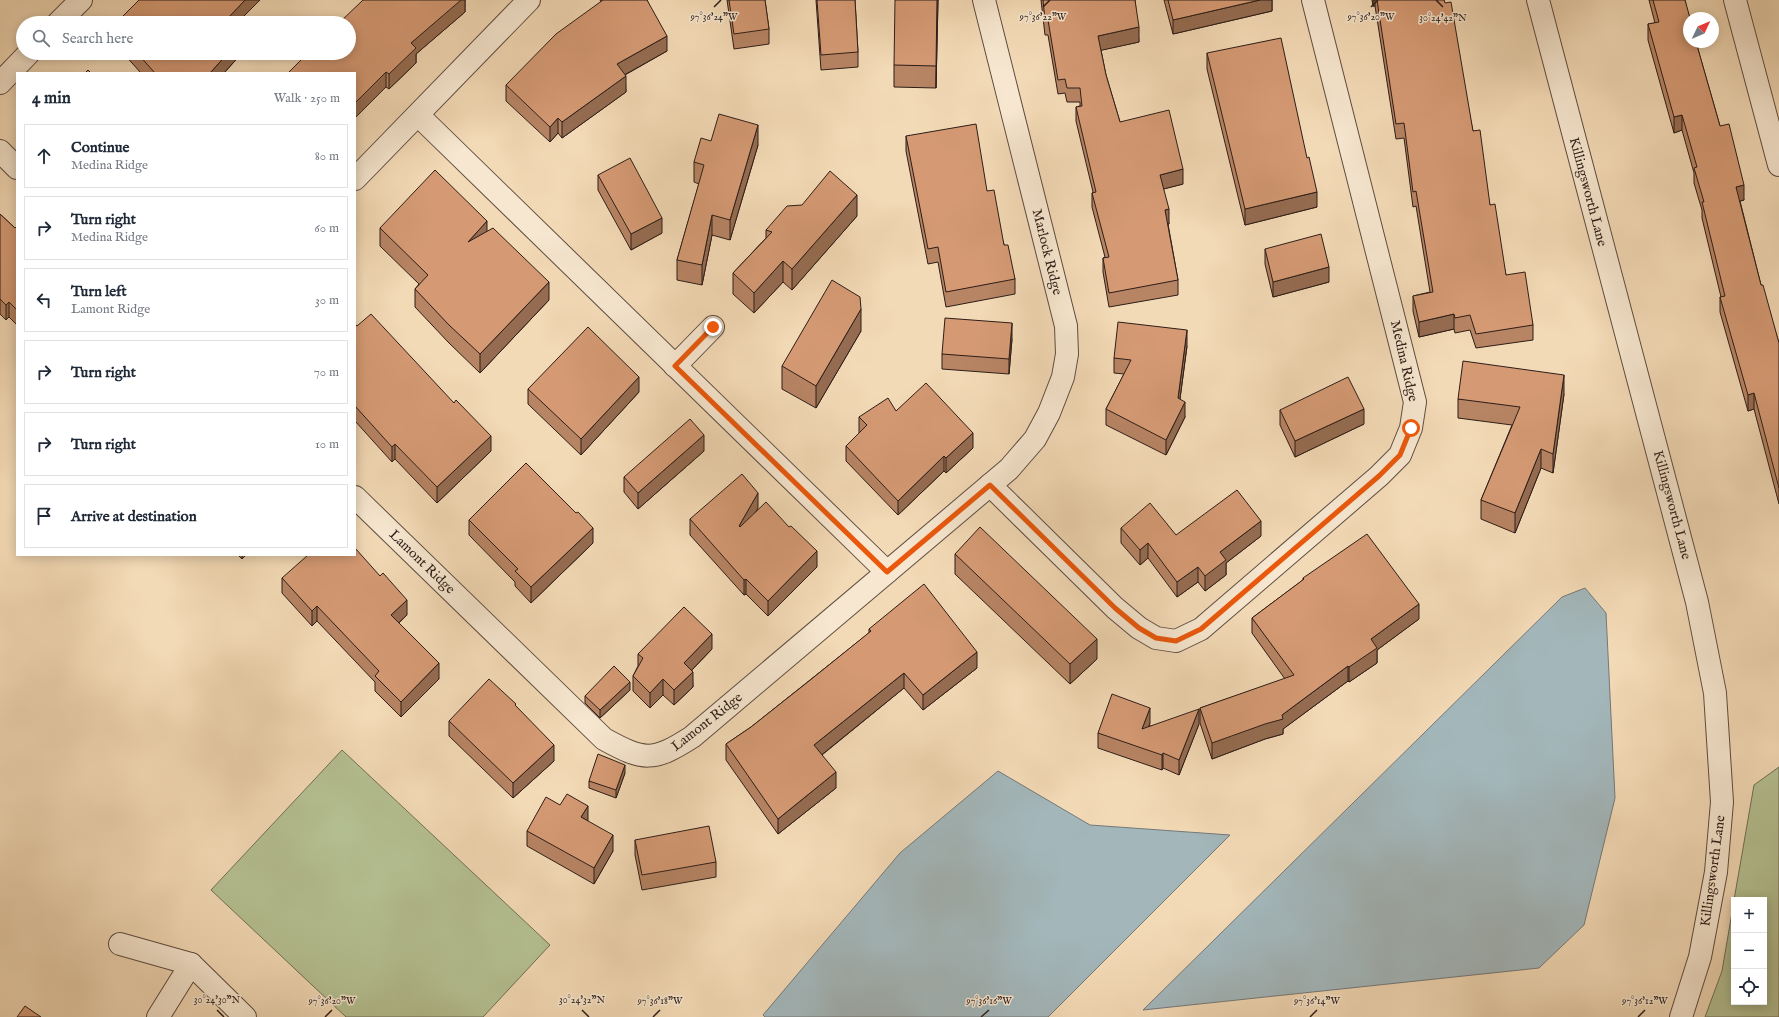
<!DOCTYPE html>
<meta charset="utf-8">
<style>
:root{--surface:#fff;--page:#f6f6f7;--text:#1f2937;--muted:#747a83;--line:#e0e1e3}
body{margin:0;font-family:"IM FELL English",serif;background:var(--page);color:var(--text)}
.controls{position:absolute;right:12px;bottom:12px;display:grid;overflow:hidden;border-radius:0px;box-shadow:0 2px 10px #0003}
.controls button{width:36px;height:36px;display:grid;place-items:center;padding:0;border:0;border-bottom:1px solid var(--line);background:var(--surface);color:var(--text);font:20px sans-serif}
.compass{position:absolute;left:1683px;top:12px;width:36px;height:36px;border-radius:50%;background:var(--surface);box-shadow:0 2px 10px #0003;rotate:46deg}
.stop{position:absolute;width:12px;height:12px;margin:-9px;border:3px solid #ea580c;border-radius:50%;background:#fff}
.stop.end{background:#ea580c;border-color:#fff;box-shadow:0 1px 4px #0008}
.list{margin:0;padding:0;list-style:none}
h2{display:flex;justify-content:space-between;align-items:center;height:52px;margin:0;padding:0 16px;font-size:17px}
h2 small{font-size:13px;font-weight:400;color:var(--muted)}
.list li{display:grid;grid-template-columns:26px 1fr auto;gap:12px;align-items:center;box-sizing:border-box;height:64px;margin:0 8px 8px;padding:0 8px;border:1px solid var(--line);border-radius:0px}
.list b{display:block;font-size:15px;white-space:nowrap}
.list p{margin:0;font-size:13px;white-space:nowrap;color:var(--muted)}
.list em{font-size:13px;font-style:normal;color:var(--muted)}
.icon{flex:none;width:22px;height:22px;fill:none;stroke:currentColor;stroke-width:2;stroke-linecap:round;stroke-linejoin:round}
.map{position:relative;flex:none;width:1779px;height:1017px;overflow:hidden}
.search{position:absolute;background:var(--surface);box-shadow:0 2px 10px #0003;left:16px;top:16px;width:340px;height:44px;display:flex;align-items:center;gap:10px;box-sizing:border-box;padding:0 14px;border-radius:22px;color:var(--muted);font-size:15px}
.panel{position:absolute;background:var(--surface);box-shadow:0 2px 10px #0003;left:16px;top:72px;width:340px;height:484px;border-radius:0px}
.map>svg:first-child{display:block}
</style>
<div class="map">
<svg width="1779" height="1017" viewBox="0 0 1779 1017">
<rect width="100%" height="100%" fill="#f3dab6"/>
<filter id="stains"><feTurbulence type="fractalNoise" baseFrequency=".005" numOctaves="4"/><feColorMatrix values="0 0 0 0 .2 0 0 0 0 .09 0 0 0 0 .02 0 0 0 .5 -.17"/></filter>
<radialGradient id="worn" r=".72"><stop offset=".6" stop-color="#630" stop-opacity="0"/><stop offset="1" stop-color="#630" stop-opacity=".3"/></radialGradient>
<g fill="#b5c193" stroke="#716f56">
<path d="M342 750 550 945 483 1017H346L211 890Z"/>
<path d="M1779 767V1017H1705L1722 971 1734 901V1002H1764V900H1734L1754 785Z"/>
</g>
<g fill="#a3b7bb" stroke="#74797a">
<path d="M1585 588 1606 613 1615 798 1584 925 1539 968 1143 1010 1562 597Z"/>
<path d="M998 771 1090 825 1230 835 1048 1017H765L763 1015 900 853Z"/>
</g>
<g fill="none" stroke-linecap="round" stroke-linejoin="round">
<defs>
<g id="minor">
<path d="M1735 0 1779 165"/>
<path d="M58 23 81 0"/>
<path d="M0 83 29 53"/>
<path d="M418 115 887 572"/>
<path d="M0 151 17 168"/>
<path d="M355 179 529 0"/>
<path d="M675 366 713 327"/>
<path d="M990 485 1115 608 1139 628 1156 638 1176 641 1201 629 1379 476 1400 455 1411 428 1415 402 1313 0"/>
<path d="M355 497 604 739C644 761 653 762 692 737L1009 469 1035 439 1049 413 1063 377 1067 354 1066 326 984 0"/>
<path d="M120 944 191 964 245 1017"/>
<path d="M158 1017 191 964"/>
</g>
<path id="tertiary" d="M1538 0 1697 602 1715 693 1722 802 1716 872 1700 957 1681 1017"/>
</defs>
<use href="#minor" stroke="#5e4c40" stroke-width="24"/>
<use href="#tertiary" stroke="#5e4c40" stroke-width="24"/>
<use href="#minor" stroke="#f7e7d0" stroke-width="22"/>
<use href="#tertiary" stroke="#f7e7d0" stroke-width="22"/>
</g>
<g fill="#b78464" stroke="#2d1d18">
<path d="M465 0V12L416 54V63L389 89 386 87 355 118V73Z"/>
<path d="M600 0H647L667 51 625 75 626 92 562 138 558 133 550 142 506 101V85L601 2Z"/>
<path d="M727 0H765L769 29V44L734 49Z"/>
<path d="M816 0H855L858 52V67L821 70Z"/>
<path d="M938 0 936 88 894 87V65Z"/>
<path d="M1041 0H1135L1139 42 1101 50 1106 75 1120 122 1183 184 1163 189 1169 224H1168L1178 280V295L1109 307 1103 272V258L1105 257 1092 207V193L1093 192 1076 121V107L1080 106V102H1067L1065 93 1058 94 1048 35H1045Z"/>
<path d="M1164 0H1272V11L1173 34Z"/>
<path d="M1372 0H1444L1473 131 1506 275 1533 325V340L1476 348 1470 330 1455 333 1454 329 1419 337 1413 311V296L1430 292 1416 206 1413 207 1404 138 1396 139 1375 6H1373Z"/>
<path d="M1649 0H1685L1689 18 1720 126 1744 200 1740 201 1761 285 1779 343V504L1754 409 1748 411 1720 312V297H1721L1702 218V210L1694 183V173L1682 130 1674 133 1648 40V24L1655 23Z"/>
<path d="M123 53H242L224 73H141Z"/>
<path d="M1207 53 1317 207 1245 225 1207 69Z"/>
<path d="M906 136 987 191 1015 279V294L946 307 938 262 928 264 906 151Z"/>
<path d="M711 141 758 145 730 240 712 235 702 285 677 280V260L699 184 694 182V162Z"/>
<path d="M598 175 662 233 631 250 598 190Z"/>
<path d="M0 214 15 228 17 226V325L9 317 6 320 0 314Z"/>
<path d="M857 216 792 290 783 282 754 313 733 294V273L766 238V230Z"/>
<path d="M380 228 487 231 549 300 480 373 449 343 415 307V289L419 284 380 246Z"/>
<path d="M1265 249 1329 282 1273 297 1265 264Z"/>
<path d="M355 324 491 451 437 503 395 459 392 462 355 421Z"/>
<path d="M861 331 816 408 782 389V366Z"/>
<path d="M1012 339 1009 374 942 369V354Z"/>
<path d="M1187 346 1180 399 1185 417 1166 455 1106 425V409L1124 374 1114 373V358Z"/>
<path d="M528 389 639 392 581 455 528 404Z"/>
<path d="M1564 394 1553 473 1541 468 1515 533 1481 519V500L1512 425 1458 418V399Z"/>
<path d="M1280 410 1364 424 1295 457 1280 425Z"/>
<path d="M896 411 973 448 946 473 944 471 898 515 846 461V446L859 433V417Z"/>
<path d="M704 451 638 509 624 492V477Z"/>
<path d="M758 508 756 511 817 567 768 616 746 594 744 595 690 535V519Z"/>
<path d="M469 520 593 543 531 603 515 586V582L469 535Z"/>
<path d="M1121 528 1176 535 1261 536 1226 563V575L1205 591 1198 582 1177 597 1148 558 1140 565 1121 543Z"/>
<path d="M955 554 1097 659 1070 684 955 574Z"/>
<path d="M238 555H246L242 559Z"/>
<path d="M282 578 407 615 399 623 439 679 401 717 375 691V682L317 621 312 626 282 593Z"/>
<path d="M1303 578 1419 619 1377 650V663L1349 682 1348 681 1283 729V734L1265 739 1212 759 1200 723V708L1285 679 1252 633V618L1303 580Z"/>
<path d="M869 629 977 668 923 710 904 688 822 755 836 788 778 834 726 760V744L751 727 869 633Z"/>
<path d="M712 649 692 670 693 687 674 705 663 695 650 708 633 691V676L638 666V654Z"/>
<path d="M630 690 600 718 585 703V696Z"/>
<path d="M516 706 554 761 513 798 449 736V721Z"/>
<path d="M1150 723 1149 726 1199 724 1179 775 1163 768 1162 770 1098 748V733Z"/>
<path d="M625 773 616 798 589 788V781Z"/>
<path d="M588 821 613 851 594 884 527 846V831Z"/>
<path d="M635 840 716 862V877L642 890 635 855Z"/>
</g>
<g fill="#956c51" stroke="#2d1d18">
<path d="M245 0H260L237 23H228V18Z"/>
<path d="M459 0H465V12L416 54V63L389 89V74L411 43Z"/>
<path d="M937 0H938L936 88V66Z"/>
<path d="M1260 0H1272V11L1173 34V20Z"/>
<rect x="1373" y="0" width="2" height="6"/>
<path d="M1139 27V42L1098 51V36Z"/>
<path d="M667 36V51L617 79V64Z"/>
<path d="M228 53H242L224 73H210Z"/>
<path d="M386 72V87L355 118V103Z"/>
<path d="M626 76V92L562 138V122Z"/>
<path d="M1682 115V130L1674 133V117Z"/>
<path d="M558 118V133L550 142V127Z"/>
<path d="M758 125V145L730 240V220Z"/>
<path d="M1183 169V184L1160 190V175Z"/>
<path d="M1744 185V200L1736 202V187Z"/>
<path d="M1317 192V207L1245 225V209Z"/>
<path d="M857 195V216L792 290V269Z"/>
<path d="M1169 209V224L1165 225V210Z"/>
<path d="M712 215V235L702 285V265Z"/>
<path d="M662 218V233L631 250V234Z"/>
<path d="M487 221V239L468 242Z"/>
<path d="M783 261V282L754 313V293Z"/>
<path d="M1329 267V282L1273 297V282Z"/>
<path d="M549 282V300L480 373V354Z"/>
<path d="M9 302V317L6 320V305Z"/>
<path d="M861 309V331L816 408V386Z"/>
<path d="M1454 314V329L1419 337V322Z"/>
<path d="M1012 323V339L1009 374V359Z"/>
<path d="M1187 330V346L1178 413V398Z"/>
<path d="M1564 375V394L1553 473V454Z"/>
<path d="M639 377V392L581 455V439Z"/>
<path d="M1754 393V409L1748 411V395Z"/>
<path d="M1185 402V417L1166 455V440Z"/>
<path d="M1364 409V424L1295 457V441Z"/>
<path d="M973 433V448L946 473V458Z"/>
<path d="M704 435V451L638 509V493Z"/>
<path d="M491 436V451L437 503V487Z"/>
<path d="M395 444V459L392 462V447Z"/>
<path d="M1541 449V468L1515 533V513Z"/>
<path d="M944 456V471L898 515V501Z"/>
<path d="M758 493V508L739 541V526Z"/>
<path d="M1261 521V536L1226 563V575L1205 591V576L1220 552Z"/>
<path d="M593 528V543L531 603V587Z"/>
<path d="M1148 543V558L1140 565V550Z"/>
<path d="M817 551V567L768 616V601Z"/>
<path d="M242 555H246L242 559Z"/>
<path d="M1198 567V582L1177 597V582Z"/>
<path d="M746 579V594L744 595V580Z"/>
<path d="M407 600V615L391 630V615Z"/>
<path d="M1419 604V619L1377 650V663L1349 682V667L1371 639Z"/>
<path d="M317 606V621L312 626V611Z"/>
<path d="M712 634V649L684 678V663Z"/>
<path d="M1097 639V659L1070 684V664Z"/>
<path d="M977 652V668L923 710V695Z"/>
<path d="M439 663V679L401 717V702Z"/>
<path d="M1348 666V681L1283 729V734L1265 739 1212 759V743L1282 715Z"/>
<path d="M693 672V687L674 705V690Z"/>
<path d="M904 673V688L814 761V745Z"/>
<path d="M663 679V695L650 708V693Z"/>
<path d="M630 682V690L600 718V710Z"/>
<path d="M1150 708V723L1142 744V729Z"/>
<path d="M1199 709V724L1179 775V760Z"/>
<path d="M554 745V761L513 798V783Z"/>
<path d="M1163 753V768L1162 770V755Z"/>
<path d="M625 765V773L616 798V790Z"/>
<path d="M836 772V788L778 834V819Z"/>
<path d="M588 806V821L581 817Z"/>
<path d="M613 835V851L594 884V868Z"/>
</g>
<g fill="#d59a74" stroke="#2d1d18">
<path d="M139 0H245L228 18 233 23H116Z"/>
<path d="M363 0H461L411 43 416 48 389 74 386 72 355 103V73H288L308 53H349V23H339Z"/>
<path d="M603 0H647L667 36 617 64 626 76 562 122 558 118 550 127 506 85 556 34Z"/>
<path d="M729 0H765L769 29 734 34Z"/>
<path d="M817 0H855L858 52 821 55Z"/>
<path d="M895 0H937L936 66 894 65Z"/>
<path d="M1043 0H1135L1139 27 1098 36 1106 75 1120 122 1169 110 1183 169 1160 175 1169 209 1165 210 1178 280 1109 293 1103 258 1109 257 1092 193 1096 192 1076 107 1082 106 1080 88H1067L1065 79 1058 80 1048 20H1045Z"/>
<path d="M1168 0H1260L1173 20Z"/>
<path d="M1377 0H1444L1445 3 1451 2 1473 131 1480 130 1490 205 1495 204 1506 275 1525 272 1533 325 1476 334 1470 315 1455 318 1454 314 1419 322 1413 296 1433 292 1416 191 1413 192 1404 123 1396 124Z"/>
<path d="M1653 0H1685L1690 18H1689V42H1696L1720 126 1729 124 1744 185 1736 187 1761 285H1763L1779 343V488L1754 393 1748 395 1720 297 1725 296 1702 202H1704L1694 168 1697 167 1682 115 1674 117 1648 24 1659 22Z"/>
<path d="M1281 38 1307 158 1309 157 1317 192 1245 209 1207 53Z"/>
<path d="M137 53H228L210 73H155Z"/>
<path d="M88 70 91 73H85Z"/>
<path d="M719 114 758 125 730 220 712 215 702 265 677 260 704 165 694 162 701 138 711 141Z"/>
<path d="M976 124 987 191 994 190 1004 245H1008L1015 279 946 292 938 247 928 249 906 136Z"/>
<path d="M630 158 662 218 631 234 598 175Z"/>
<path d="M435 170 487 221 468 242 493 228 549 282 480 354 449 325 415 289 428 275 380 228Z"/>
<path d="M830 171 857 195 792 269 783 261 754 293 733 273 772 232 766 230 787 206 802 205Z"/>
<path d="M0 214 15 228 17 226V310L9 302 6 305 0 299Z"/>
<path d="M1321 234 1329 267 1273 282 1265 249Z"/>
<path d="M832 280 860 297 861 309 816 386 782 366Z"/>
<path d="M371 314 454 403 456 400 491 436 437 487 395 444 392 447 355 406V324L357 326Z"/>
<path d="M945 318 1012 323 1009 359 942 354Z"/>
<path d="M1118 322 1187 330 1178 398 1185 402 1166 440 1106 409 1131 360 1114 358Z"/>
<path d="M588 327 639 377 581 439 528 389Z"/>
<path d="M1463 361 1564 375 1553 454 1541 449 1515 513 1481 500 1520 407 1458 399Z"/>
<path d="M1348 377 1364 409 1295 441 1280 410Z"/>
<path d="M926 383 973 433 946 458 944 456 898 501 846 446 867 425 859 417 888 398 896 411Z"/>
<path d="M690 419 704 435 638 493 624 477Z"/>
<path d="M526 463 576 513 578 512 593 528 531 587 515 571 518 569 469 520Z"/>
<path d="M742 474 758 493 739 526 740 527 766 502 789 527 791 526 817 551 768 601 746 579 744 580 690 519Z"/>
<path d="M1237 490 1261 521 1220 552 1226 560 1205 576 1198 567 1177 582 1148 543 1140 550 1121 528 1150 503 1176 535Z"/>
<path d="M980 527 1097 639 1070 664 955 554Z"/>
<path d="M1367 534 1419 604 1371 639 1377 648 1349 667 1348 666 1282 715 1283 719 1265 724 1212 743 1200 708 1294 675 1252 618 1304 579 1303 578Z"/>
<path d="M355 548 380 576 383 573 407 600 391 615 439 663 401 702 375 676 379 671 317 606 312 611 282 578 308 555H355Z"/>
<path d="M924 584 977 652 923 695 904 673 814 745 836 772 778 819 726 744 751 727 809 681 871 631 869 629Z"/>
<path d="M684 607 712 634 684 663 693 672 674 690 663 679 650 693 633 676 643 658 638 654Z"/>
<path d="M614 666 630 682 600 710 585 696Z"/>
<path d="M489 679 516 704 515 705 554 745 513 783 449 721Z"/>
<path d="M1112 694 1150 708 1142 729 1199 709 1179 760 1163 753 1162 755 1098 733Z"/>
<path d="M598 754 625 765 616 790 589 781Z"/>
<path d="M567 794 588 806 581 817 613 835 594 868 527 831 546 797 560 805Z"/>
<path d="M709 826 716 862 642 875 635 840Z"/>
<path d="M25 1006 41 1017H17Z"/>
</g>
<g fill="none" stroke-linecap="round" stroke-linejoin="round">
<path stroke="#ea580c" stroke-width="5" d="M713 327 675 366 887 572 990 485 1115 608 1139 628 1156 638 1176 641 1201 629 1379 476 1400 455 1411 428"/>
</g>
<path fill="none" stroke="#2d1d18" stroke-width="1.5" d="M1436 0 1443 7M714 7 721 0M1043 7 1050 0M1371 7 1378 0M217 1010 224 1017M582 1010 589 1017M325 1017 332 1010M653 1017 660 1010M981 1017 989 1010M1310 1017 1317 1010M1638 1017 1645 1010"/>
<g text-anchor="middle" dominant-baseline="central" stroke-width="3" stroke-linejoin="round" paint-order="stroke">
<g font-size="14" fill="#2d1d18" stroke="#f7e7d0">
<text transform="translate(1588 192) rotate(75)">Killingsworth Lane</text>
<text transform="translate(1047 252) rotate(76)">Marlock Ridge</text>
<text transform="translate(1404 361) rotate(77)">Medina Ridge</text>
<text transform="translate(1672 505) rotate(75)">Killingsworth Lane</text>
<text transform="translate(422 562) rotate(44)">Lamont Ridge</text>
<text transform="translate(707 722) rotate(-38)">Lamont Ridge</text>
<text transform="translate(1713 871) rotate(-82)">Killingsworth Lane</text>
</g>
</g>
<g font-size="10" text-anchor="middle" fill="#2d1d18" stroke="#f7e7d0" stroke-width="3" stroke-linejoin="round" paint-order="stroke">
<text x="714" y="20">97°36'24"W</text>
<text x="1043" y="20">97°36'22"W</text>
<text x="1371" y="20">97°36'20"W</text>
<text x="1443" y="21">30°24'42"N</text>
<text x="217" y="1003">30°24'30"N</text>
<text x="582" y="1003">30°24'32"N</text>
<text x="332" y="1004">97°36'20"W</text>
<text x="660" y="1004">97°36'18"W</text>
<text x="989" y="1004">97°36'16"W</text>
<text x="1317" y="1004">97°36'14"W</text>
<text x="1645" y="1004">97°36'12"W</text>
</g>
<rect width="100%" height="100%" filter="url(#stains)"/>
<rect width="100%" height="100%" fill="url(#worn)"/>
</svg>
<div class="controls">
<button>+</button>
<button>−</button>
<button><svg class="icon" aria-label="locate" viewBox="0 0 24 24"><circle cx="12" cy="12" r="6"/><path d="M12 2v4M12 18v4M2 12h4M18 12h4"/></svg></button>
</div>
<svg class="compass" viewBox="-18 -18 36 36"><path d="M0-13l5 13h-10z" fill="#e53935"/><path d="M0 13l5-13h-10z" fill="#747a83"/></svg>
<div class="stop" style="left:1411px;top:428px"></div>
<div class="stop end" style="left:713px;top:327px"></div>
<div class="search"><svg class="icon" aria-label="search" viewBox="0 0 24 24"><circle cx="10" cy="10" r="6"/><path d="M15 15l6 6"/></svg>Search here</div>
<section class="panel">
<h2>4 min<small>Walk · 250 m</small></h2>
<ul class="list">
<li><svg class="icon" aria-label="ahead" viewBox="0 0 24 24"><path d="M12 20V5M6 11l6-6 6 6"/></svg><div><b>Continue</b><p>Medina Ridge</p></div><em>80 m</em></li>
<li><svg class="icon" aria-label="right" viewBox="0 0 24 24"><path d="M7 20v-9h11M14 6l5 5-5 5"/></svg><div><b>Turn right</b><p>Medina Ridge</p></div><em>60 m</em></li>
<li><svg class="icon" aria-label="left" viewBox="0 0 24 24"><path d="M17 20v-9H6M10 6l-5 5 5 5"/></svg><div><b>Turn left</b><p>Lamont Ridge</p></div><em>30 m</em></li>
<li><svg class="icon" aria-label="right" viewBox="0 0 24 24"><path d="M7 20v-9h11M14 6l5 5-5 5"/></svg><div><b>Turn right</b></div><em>70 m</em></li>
<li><svg class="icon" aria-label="right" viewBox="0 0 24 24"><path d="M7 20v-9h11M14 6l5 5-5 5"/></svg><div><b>Turn right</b></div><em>10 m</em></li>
<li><svg class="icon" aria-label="arrive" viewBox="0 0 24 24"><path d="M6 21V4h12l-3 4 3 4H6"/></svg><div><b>Arrive at destination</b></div></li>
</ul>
</section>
</div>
